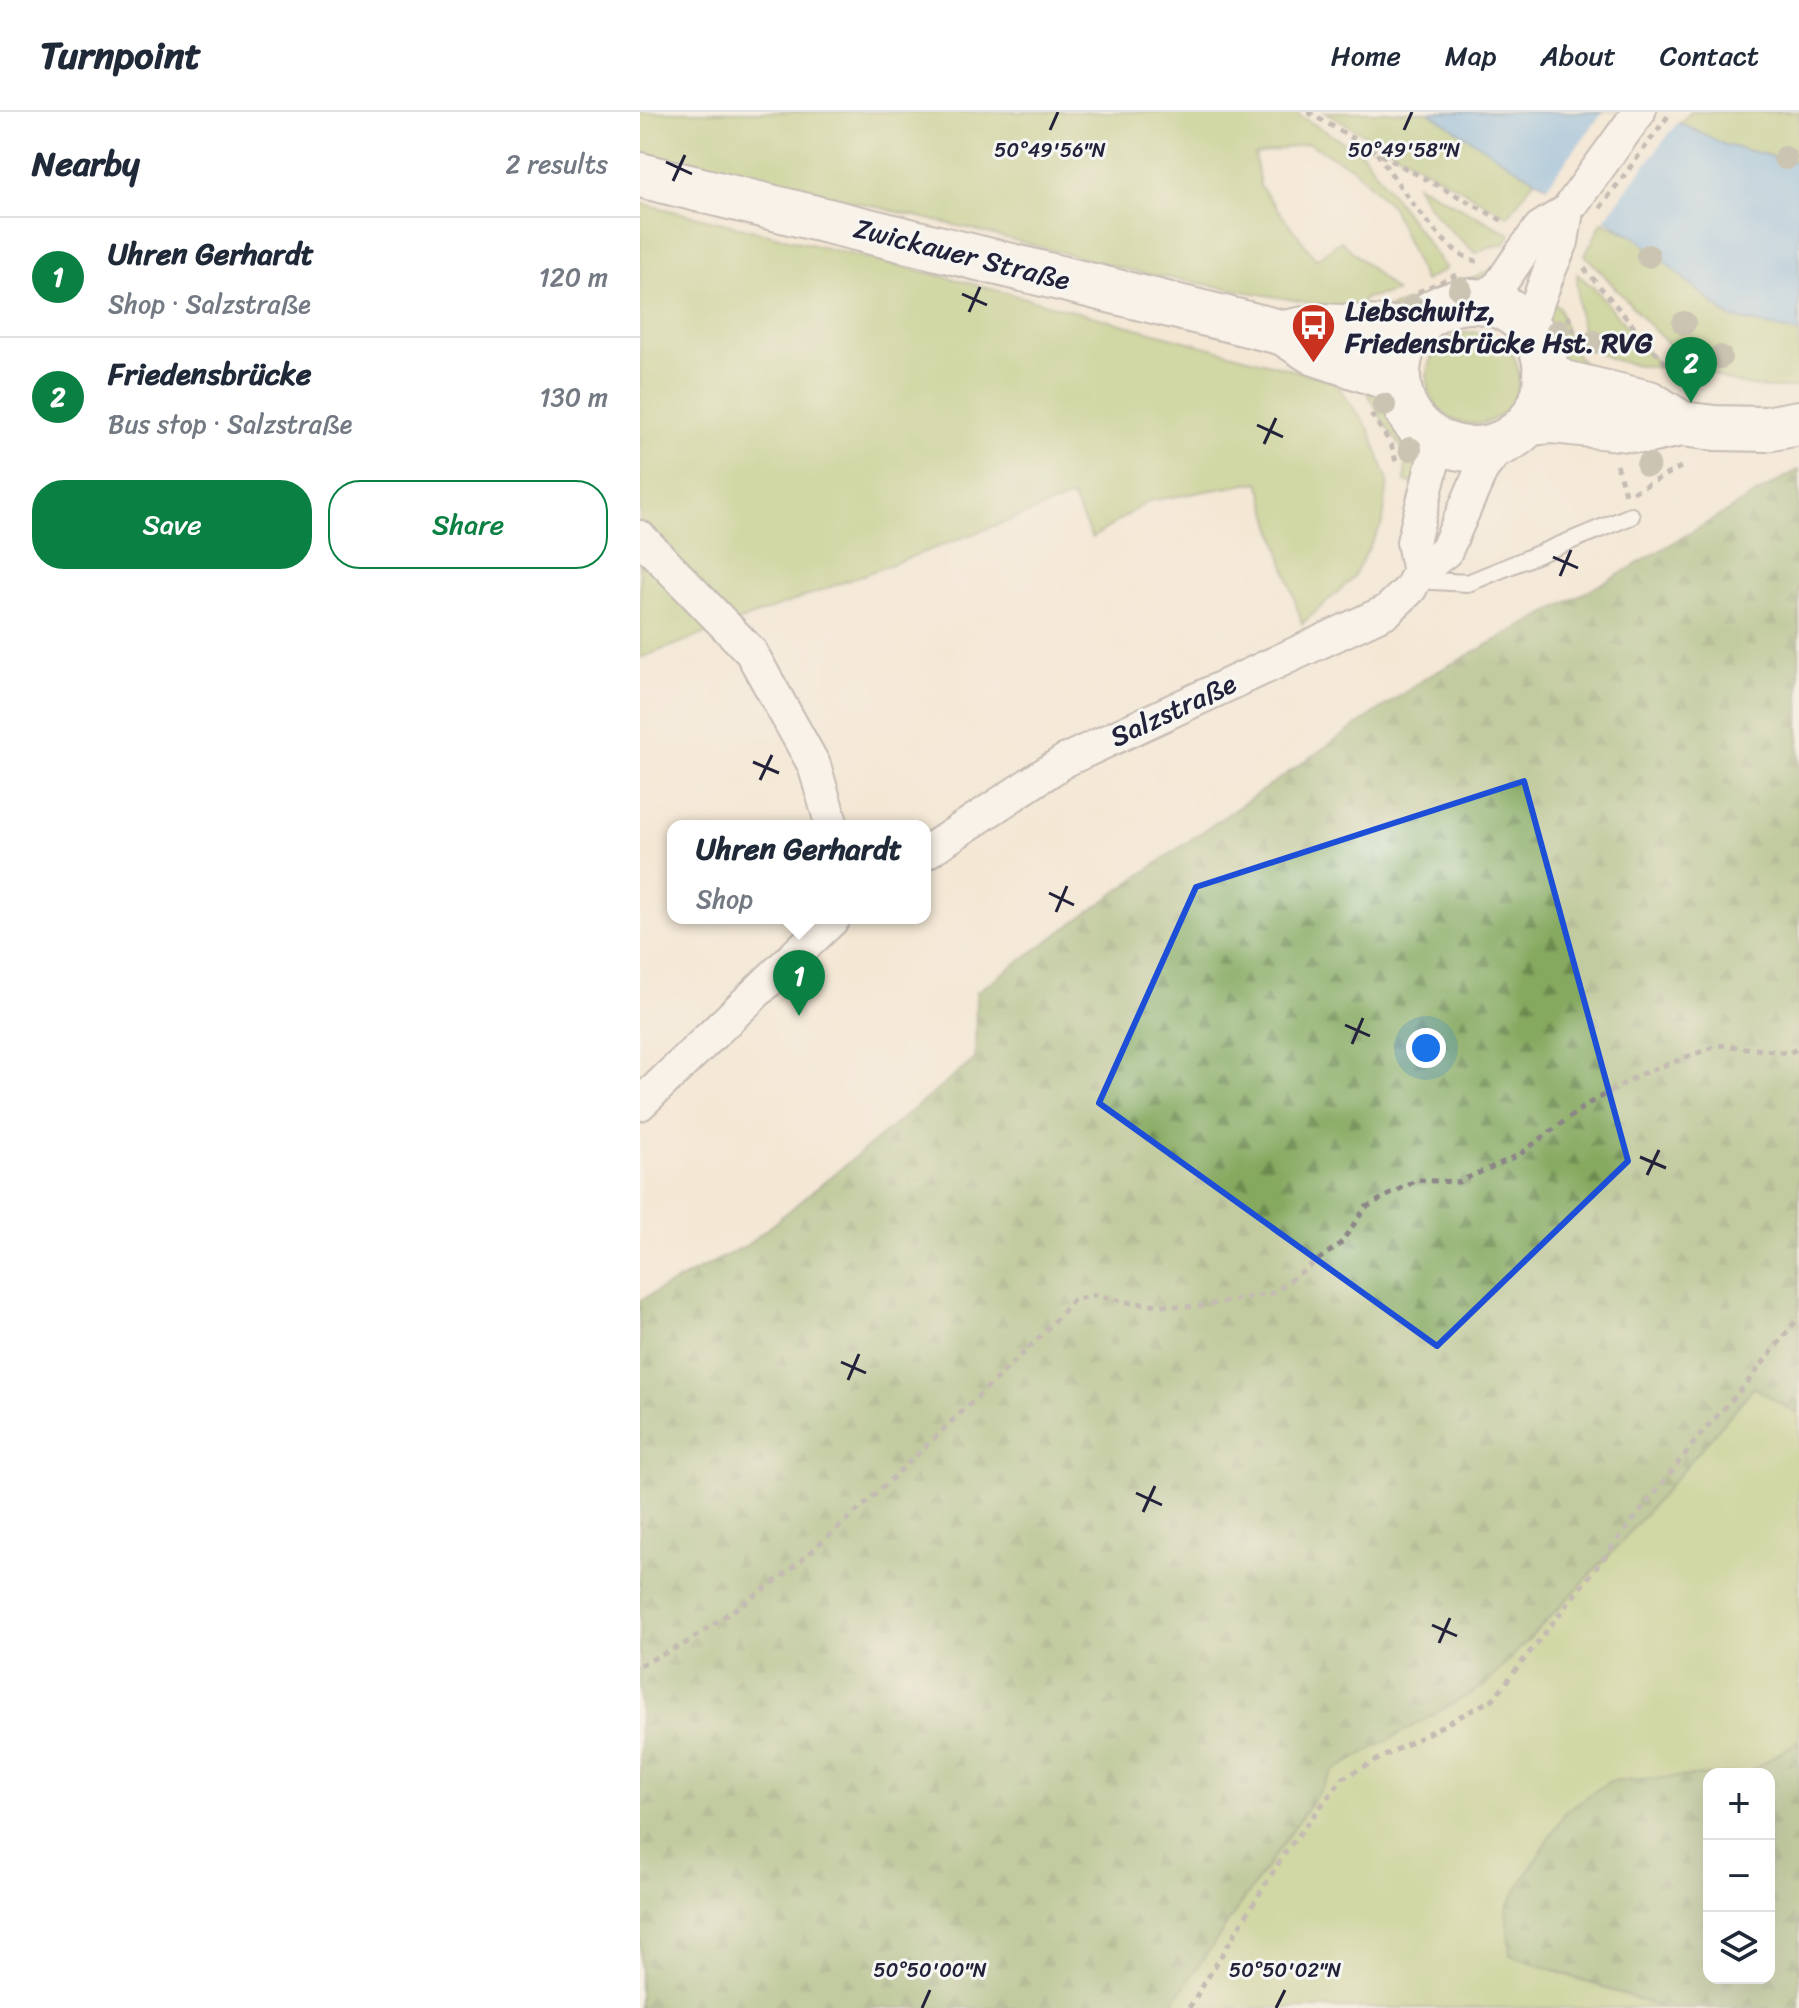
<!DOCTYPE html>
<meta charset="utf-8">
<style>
:root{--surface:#fff;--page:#f6f6f7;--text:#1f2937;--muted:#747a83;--line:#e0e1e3;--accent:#0b8043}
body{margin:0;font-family:Sriracha,sans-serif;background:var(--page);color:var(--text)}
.controls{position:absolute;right:24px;bottom:24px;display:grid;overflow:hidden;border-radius:16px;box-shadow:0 8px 32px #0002}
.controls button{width:72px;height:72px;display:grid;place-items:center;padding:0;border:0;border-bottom:2px solid var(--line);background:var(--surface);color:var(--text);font:40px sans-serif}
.you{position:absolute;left:786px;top:936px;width:28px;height:28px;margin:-20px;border:6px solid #fff;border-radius:50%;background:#1a73e8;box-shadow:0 0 0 12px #1a73e833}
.badge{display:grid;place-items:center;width:52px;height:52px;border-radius:50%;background:var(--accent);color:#fff;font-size:26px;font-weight:700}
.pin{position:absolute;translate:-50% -66px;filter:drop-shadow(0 2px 4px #0008)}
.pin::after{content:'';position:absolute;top:42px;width:28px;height:24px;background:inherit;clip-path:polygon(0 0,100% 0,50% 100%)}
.popup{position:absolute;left:27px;top:708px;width:264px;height:104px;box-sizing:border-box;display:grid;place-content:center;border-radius:16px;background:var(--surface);filter:drop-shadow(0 2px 6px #0005);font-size:26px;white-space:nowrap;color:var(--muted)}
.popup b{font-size:30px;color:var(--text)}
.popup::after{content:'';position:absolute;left:50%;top:100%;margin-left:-16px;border:16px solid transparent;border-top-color:var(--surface)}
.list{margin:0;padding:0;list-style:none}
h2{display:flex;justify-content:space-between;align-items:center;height:104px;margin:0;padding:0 32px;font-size:34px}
h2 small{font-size:26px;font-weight:400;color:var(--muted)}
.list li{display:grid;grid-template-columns:52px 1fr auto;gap:24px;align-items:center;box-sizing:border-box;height:120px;padding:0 32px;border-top:2px solid var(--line)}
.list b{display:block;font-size:30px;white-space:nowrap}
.list p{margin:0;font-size:26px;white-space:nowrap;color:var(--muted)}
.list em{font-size:26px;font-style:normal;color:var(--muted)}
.actions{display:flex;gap:16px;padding:24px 32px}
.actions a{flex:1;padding:18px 0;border:2px solid var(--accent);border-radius:32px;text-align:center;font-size:28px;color:var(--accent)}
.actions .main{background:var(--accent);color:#fff}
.icon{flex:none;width:44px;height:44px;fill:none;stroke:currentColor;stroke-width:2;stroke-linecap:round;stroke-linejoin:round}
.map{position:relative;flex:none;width:1159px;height:1896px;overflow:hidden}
header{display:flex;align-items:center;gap:48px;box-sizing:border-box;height:112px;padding:0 40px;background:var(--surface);border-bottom:2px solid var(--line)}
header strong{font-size:38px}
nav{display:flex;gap:44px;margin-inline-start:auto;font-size:28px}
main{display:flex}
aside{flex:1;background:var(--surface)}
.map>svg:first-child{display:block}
</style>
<header>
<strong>Turnpoint</strong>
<nav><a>Home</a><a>Map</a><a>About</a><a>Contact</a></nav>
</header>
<main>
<aside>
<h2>Nearby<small>2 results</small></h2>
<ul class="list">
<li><span class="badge">1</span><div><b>Uhren Gerhardt</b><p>Shop · Salzstraße</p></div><em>120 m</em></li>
<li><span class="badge">2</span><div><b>Friedensbrücke</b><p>Bus stop · Salzstraße</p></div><em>130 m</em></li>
</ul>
<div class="actions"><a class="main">Save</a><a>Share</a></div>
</aside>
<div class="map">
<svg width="1159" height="1896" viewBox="0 0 1159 1896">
<defs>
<pattern id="forest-firs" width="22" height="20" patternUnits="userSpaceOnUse" patternTransform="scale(2)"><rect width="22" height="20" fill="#85a95e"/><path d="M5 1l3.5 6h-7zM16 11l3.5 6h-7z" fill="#6c894f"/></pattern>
</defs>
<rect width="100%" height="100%" fill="#f6f6f2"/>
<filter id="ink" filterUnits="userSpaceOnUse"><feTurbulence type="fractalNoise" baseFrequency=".0125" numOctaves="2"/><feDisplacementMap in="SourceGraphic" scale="16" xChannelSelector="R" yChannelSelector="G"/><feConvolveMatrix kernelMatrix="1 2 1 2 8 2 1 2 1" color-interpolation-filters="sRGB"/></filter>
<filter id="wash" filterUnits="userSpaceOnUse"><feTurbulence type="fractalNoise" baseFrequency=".006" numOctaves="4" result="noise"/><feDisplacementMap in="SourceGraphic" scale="32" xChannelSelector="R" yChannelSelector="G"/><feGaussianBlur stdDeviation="1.8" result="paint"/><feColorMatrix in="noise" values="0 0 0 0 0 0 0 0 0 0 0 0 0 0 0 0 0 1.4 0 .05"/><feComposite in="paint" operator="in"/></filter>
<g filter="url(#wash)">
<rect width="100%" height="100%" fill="#f4e8d5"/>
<g fill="#a7c36a" stroke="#647252" stroke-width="2">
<path d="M0 0H654L723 42 806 157 784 169 752 95 713 56 668 31 615 43 620 74 676 147 701 129 756 180 725 186 716 199 501 161 327 116 0 40Z"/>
<path d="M685 0H789L895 67 868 104Z"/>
<path d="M1051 0H1159V51L1085 33 1040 11Z"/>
<path d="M776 72 870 122 865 132 849 135 836 141C812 121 789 101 776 72Z"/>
<path d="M0 91 322 169 694 269 730 319 748 369 743 410 712 467 662 512 619 370 509 389 452 426 432 385 0 546Z"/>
<path d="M962 110 997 126 1089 205 1159 220V275C1050 287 1011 209 945 143Z"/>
<path d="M850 158 858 161 828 181 811 185 776 200 745 197C780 186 816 174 850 158Z"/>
<path d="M937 162 955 177 1021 256C946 248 937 237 937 162Z"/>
<path d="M910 190 919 195C925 213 926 230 939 246 947 255 956 260 963 270L919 245 907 205Z"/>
<circle cx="833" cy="266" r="46"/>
<path d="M725 276 749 284 779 331 775 371 765 370V341L744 311Z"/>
<path d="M1114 1274 1159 1303V1629L1108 1661 970 1669 914 1859 1024 1896H529L693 1659 844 1574 974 1438Z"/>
</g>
<g fill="url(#forest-firs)" stroke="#54664c" stroke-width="2">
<path d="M1159 357V1303L1114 1275 974 1438 844 1574 693 1659 529 1896H0V1188L107 1133 335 947 336 880 527 744 787 565 978 463Z"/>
<path d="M1159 1629V1896H1024L870 1843 866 1796 926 1699 970 1669 1069 1663V1866H1129V1662H1090L1108 1661Z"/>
</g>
<path fill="#6fb1e4" stroke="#486a90" stroke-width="2" d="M789 0H1017L1085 33 1159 51V221L1089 205 997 126 869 52Z"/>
<path fill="#f4e8d5" d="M963 0H1026L1040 7 962 110 905 77Z"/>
</g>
<g filter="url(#ink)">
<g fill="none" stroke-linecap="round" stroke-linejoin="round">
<defs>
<path id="lane" d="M775 468 828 471 991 404"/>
<g id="street">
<path d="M927 99 999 0"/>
<path d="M838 190 859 174 881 142"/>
<path d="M888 216 910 157"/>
<path d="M0 425 111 540 174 653 192 714"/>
<path d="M779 460 773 430 794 346 791 325"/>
<path d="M285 741 426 648 747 499 770 477 779 460 806 439 842 357 863 330"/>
<path d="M0 992 194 806"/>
</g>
<g id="secondary">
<path d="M0 63 644 221 675 241 758 269"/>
<circle cx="832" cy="263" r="74"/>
<path d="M644 221 679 214 774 218"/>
<path d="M905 261 924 271 1009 291 1037 309"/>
<path d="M889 311 912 309 1008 319 1041 312 1075 316 1126 317 1159 311"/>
</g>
</defs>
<use href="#lane" stroke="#8b8588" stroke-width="20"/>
<use href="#street" stroke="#8b8588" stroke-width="36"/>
<use href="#secondary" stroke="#8b8588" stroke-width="48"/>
<g stroke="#8b8588" stroke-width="5" stroke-dasharray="6 6" stroke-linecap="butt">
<path d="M668 0 736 40 867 111"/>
<path d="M737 41C756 68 805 145 837 149"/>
<path d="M944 156 1023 249 1033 256"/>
<path d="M778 180 816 163"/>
<path d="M928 204 938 233"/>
<path d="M731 302 751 332 757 353"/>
<path d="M977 353 985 382"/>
<path d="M993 380 1041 355"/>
<path d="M0 1553 46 1531 143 1464 225 1392 398 1227 433 1188 455 1183 492 1191 555 1195 633 1181 700 1132 726 1095 777 1068 818 1070 879 1043 946 993 1001 962 1079 933 1150 941 1159 935"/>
<path d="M549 1896 646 1739 703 1666 853 1587 1060 1323 1107 1271 1159 1205"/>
</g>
<use href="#lane" stroke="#fff" stroke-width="16"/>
<use href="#street" stroke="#fff" stroke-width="32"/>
<use href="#secondary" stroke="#fff" stroke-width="44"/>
<defs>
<g id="street-bridge">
<path d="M881 142 900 116 927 99"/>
<path d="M910 157 922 130 927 99"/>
</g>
</defs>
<use href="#street-bridge" stroke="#8b8588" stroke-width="36" stroke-linecap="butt"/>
<path stroke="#8b8588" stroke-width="5" stroke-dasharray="6 6" stroke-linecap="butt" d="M960 96 1031 0"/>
<use href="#street-bridge" stroke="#fff" stroke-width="32"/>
</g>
<g fill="#9a9a89">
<circle cx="1145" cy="46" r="12"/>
<circle cx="1008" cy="144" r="12"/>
<circle cx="820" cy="177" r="12"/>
<circle cx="773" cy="195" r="12"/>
<circle cx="1044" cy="211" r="12"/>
<circle cx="918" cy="219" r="12"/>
<circle cx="954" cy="230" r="12"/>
<circle cx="1080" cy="245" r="12"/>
<circle cx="744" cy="293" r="12"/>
<circle cx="770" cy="337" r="12"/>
<circle cx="1008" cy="353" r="12"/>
</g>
</g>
<path d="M0 0H1159V1896H0ZM884 669 988 1049 797 1234 459 991 556 775Z" fill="#f4e8d5" fill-opacity=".55" fill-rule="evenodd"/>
<path fill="none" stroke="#1d4ed8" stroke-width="6" stroke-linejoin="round" d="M884 669 988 1049 797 1234 459 991 556 775Z"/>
<path fill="none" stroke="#22223b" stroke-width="3" d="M410 18 418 0M764 18 772 0M26 50 52 62M33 69 45 43M322 182 347 193M329 200 340 175M617 313 643 325M624 332 636 306M913 445 938 456M920 464 931 438M113 650 139 661M120 668 132 643M409 781 434 793M416 800 427 774M705 913 730 924M712 932 723 906M1000 1045 1026 1056M1007 1063 1019 1038M201 1250 226 1261M208 1268 219 1242M496 1381 522 1393M503 1400 515 1374M792 1513 817 1524M799 1531 810 1506M282 1896 290 1878M636 1896 645 1878"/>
<defs>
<symbol id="bus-pin" viewBox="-11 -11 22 30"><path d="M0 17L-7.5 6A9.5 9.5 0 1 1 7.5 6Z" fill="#c8321e" stroke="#f6f6f2"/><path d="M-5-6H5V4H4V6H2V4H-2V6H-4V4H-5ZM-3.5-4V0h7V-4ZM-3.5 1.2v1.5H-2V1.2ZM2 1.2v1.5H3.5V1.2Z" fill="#fff"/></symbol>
</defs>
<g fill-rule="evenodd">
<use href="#bus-pin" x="648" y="188" width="51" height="69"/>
</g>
<g text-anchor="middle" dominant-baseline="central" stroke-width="6" stroke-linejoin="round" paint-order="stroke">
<g font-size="28" fill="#22223b" stroke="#f6f6f2">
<text transform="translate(322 142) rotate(14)">Zwickauer Straße</text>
<text transform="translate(533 598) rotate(-25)">Salzstraße</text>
</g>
<g font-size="28" font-weight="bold" fill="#22223b" stroke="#f6f6f2" text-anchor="start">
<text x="705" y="198">Liebschwitz,<tspan x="705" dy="32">Friedensbrücke Hst. RVG</tspan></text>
</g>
</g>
<g font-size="20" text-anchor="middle" fill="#22223b" stroke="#f6f6f2" stroke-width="6" stroke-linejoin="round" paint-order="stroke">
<text x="764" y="45">50°49'58"N</text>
<text x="410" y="45">50°49'56"N</text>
<text x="290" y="1865">50°50'00"N</text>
<text x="645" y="1865">50°50'02"N</text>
</g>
</svg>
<div class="controls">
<button>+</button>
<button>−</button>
<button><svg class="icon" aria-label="layers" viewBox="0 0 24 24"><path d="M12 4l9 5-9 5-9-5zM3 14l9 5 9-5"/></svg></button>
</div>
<div class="you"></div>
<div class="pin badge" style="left:159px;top:904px">1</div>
<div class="popup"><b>Uhren Gerhardt</b>Shop</div>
<div class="pin badge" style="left:1051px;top:291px">2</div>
</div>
</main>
